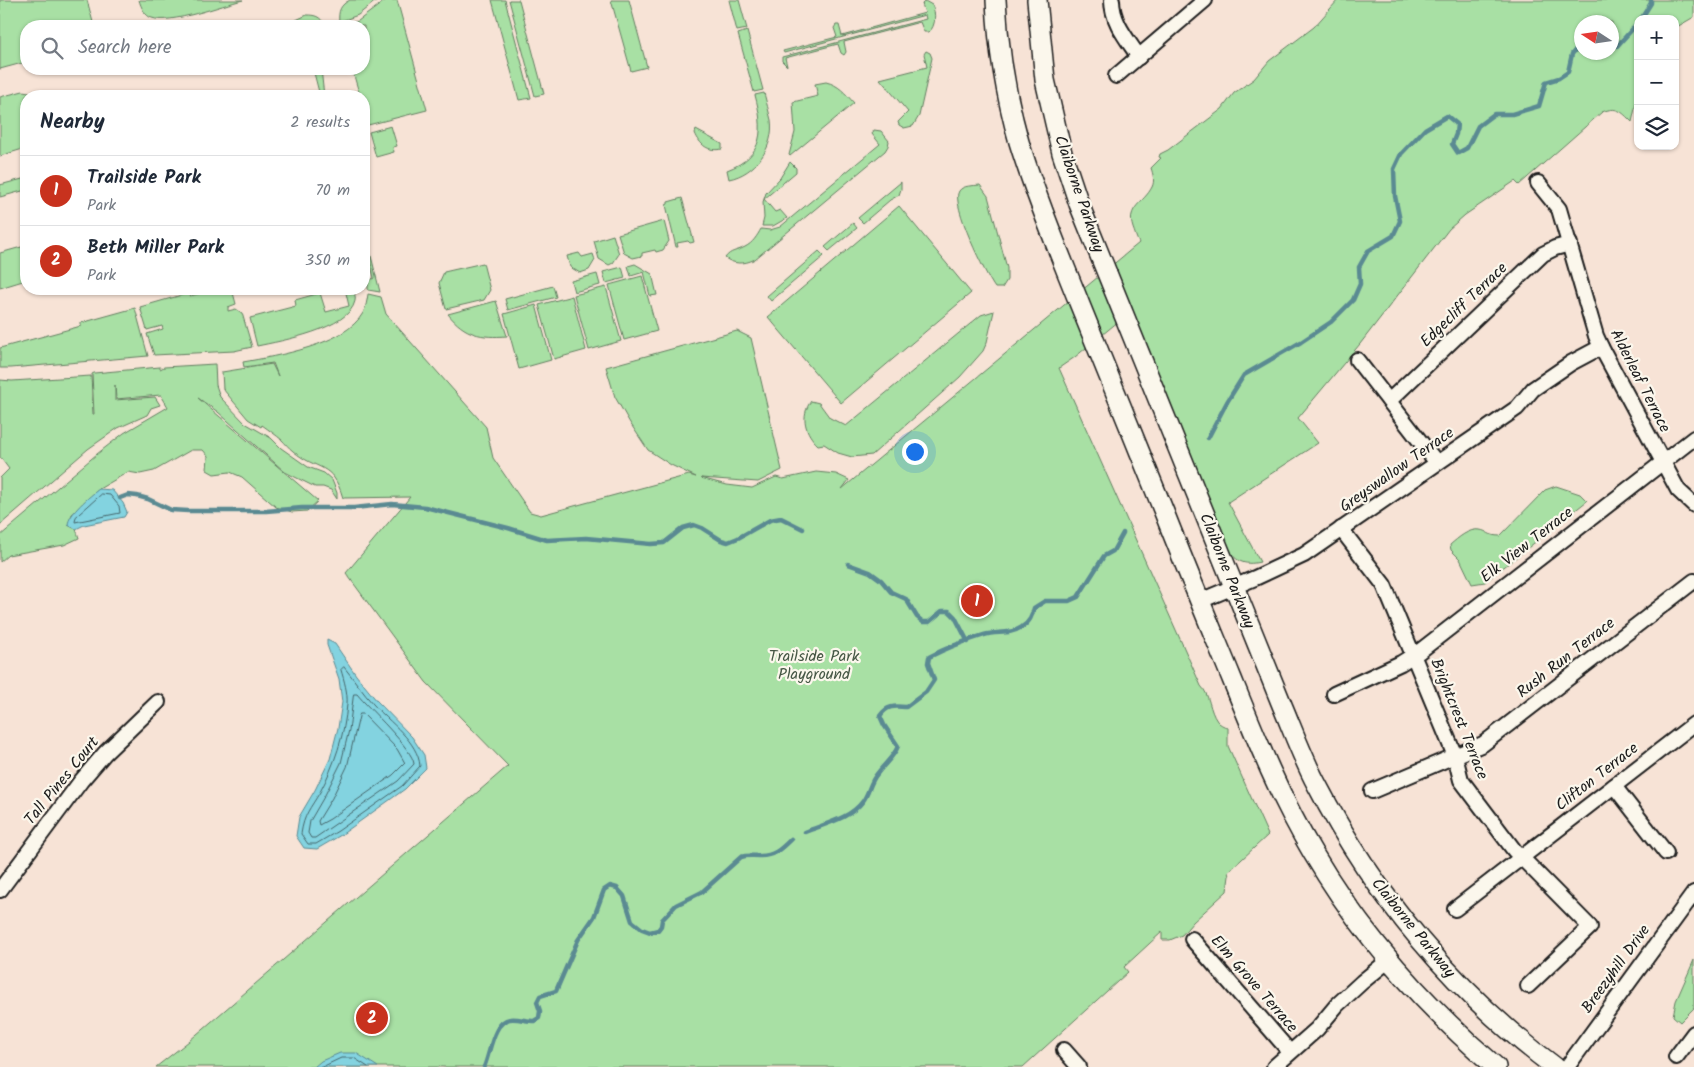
<!DOCTYPE html>
<meta charset="utf-8">
<style>
:root{--surface:#fff;--page:#f6f6f7;--text:#1f2937;--muted:#747a83;--line:#e0e1e3;--accent:#c8321e}
body{margin:0;font-family:Kalam,sans-serif;background:var(--page);color:var(--text)}
.controls{position:absolute;right:15px;top:15px;display:grid;overflow:hidden;border-radius:10px;box-shadow:0 1px 4px #0004}
.controls button{width:45px;height:45px;display:grid;place-items:center;padding:0;border:0;border-bottom:1px solid var(--line);background:var(--surface);color:var(--text);font:25px sans-serif}
.compass{position:absolute;left:1574px;top:15px;width:45px;height:45px;border-radius:50%;background:var(--surface);box-shadow:0 1px 4px #0004;rotate:282deg}
.you{position:absolute;left:914px;top:451px;width:18px;height:18px;margin:-12px;border:4px solid #fff;border-radius:50%;background:#1a73e8;box-shadow:0 0 0 8px #1a73e833}
.badge{display:grid;place-items:center;width:32px;height:32px;border-radius:50%;background:var(--accent);color:#fff;font-size:16px;font-weight:700}
.pin{position:absolute;translate:-50% -50%;border:2px solid #fff;box-shadow:0 1px 5px #0006}
.list{margin:0;padding:0;list-style:none}
h2{display:flex;justify-content:space-between;align-items:center;height:65px;margin:0;padding:0 20px;font-size:21px}
h2 small{font-size:16px;font-weight:400;color:var(--muted)}
.list li{display:grid;grid-template-columns:32px 1fr auto;gap:15px;align-items:center;box-sizing:border-box;height:70px;padding:0 20px;border-top:1px solid var(--line)}
.list b{display:block;font-size:19px;white-space:nowrap}
.list p{margin:0;font-size:16px;white-space:nowrap;color:var(--muted)}
.list em{font-size:16px;font-style:normal;color:var(--muted)}
.icon{flex:none;width:28px;height:28px;fill:none;stroke:currentColor;stroke-width:2;stroke-linecap:round;stroke-linejoin:round}
.map{position:relative;flex:none;width:1694px;height:1067px;overflow:hidden}
.search{position:absolute;background:var(--surface);box-shadow:0 1px 4px #0004;left:20px;top:20px;width:350px;height:55px;display:flex;align-items:center;gap:12px;box-sizing:border-box;padding:0 18px;border-radius:20px;color:var(--muted);font-size:19px}
.panel{position:absolute;background:var(--surface);box-shadow:0 1px 4px #0004;left:20px;top:90px;width:350px;height:205px;border-radius:20px}
.map>svg:first-child{display:block}
</style>
<div class="map">
<svg width="1694" height="1067" viewBox="0 0 1694 1067">
<rect width="100%" height="100%" fill="#f7e3d6"/>
<filter id="ink" filterUnits="userSpaceOnUse"><feTurbulence type="fractalNoise" baseFrequency=".02" numOctaves="2"/><feDisplacementMap in="SourceGraphic" scale="10" xChannelSelector="R" yChannelSelector="G"/><feConvolveMatrix kernelMatrix="1 2 1 2 8 2 1 2 1" color-interpolation-filters="sRGB"/></filter>
<g filter="url(#ink)">
<g fill="#a8e0a4" stroke="#627e60" fill-rule="evenodd">
<path d="M0 0H87L94 26H26V62L0 69Z"/>
<path d="M139 0H243C222 5 170 25 152 18 145 16 141 7 139 0Z"/>
<path d="M350 0H377L358 15 339 22C338 11 340 5 350 0Z"/>
<path d="M386 0H397L427 110 368 125 364 111V96H360L352 69H364V26H341L358 21Z"/>
<path d="M492 0H505L531 98 519 100Z"/>
<path d="M509 0H519L544 94 535 96Z"/>
<path d="M611 0H629L647 67 631 71Z"/>
<path d="M729 0H739L747 29 737 31Z"/>
<path d="M1338 0H1694V17L1675 28V19H1638V95L1632 122C1621 111 1617 106 1602 112L1519 185 1515 181 1465 215 1449 229 1360 344 1298 418 1318 443 1228 502 1260 562C1243 566 1235 561 1226 546L1130 312 1075 357 1059 368 1201 686C1210 695 1209 710 1217 721 1219 724 1224 726 1228 728V746L1268 835 1228 872 1229 876 1227 891 1193 922 1182 935 1170 940H1162V932L1124 967 1128 972 1023 1067H156L189 1041 508 766 426 682 346 573 410 497 343 498C332 461 318 472 293 451 289 448 285 443 282 440 276 435 269 430 262 425L261 427 248 419 223 389 222 372 272 364 278 376 273 363 244 367 243 362C277 356 345 345 363 313 366 307 367 301 368 294L381 297 386 314 486 427 493 458 530 512 541 515 689 475 696 477 671 465 648 450 630 423 615 397 606 367 737 331 751 338 782 470 758 482 701 478 727 485 752 488 776 477 783 479 816 472 836 474 849 480 842 489 1139 243C1136 238 1135 233 1133 228 1126 207 1144 203 1152 187 1155 181 1153 174 1151 168L1161 158 1159 157 1160 154 1168 150 1222 109 1234 93 1254 79 1269 61 1314 27ZM1582 22H1612V52H1582Z"/>
<path d="M925 1 932 5C936 13 936 26 929 32H924L920 22 844 42 846 52 844 55 841 53 838 44 785 58 787 66 782 61V57L926 19 925 15 784 53 783 51 837 37 834 28 836 25H839L842 36 925 13 922 4Z"/>
<path d="M307 15C314 15 319 16 323 22L322 26H292L296 20Z"/>
<path d="M747 31 763 90 754 92 738 34Z"/>
<path d="M926 51 930 53 932 58 919 116 913 126 904 128 899 125 898 122 908 112 880 79 927 67 924 54Z"/>
<path d="M313 69H321L324 96H320Z"/>
<path d="M826 82C839 85 845 93 854 103L790 156 789 155 795 132 793 102 818 96 815 84Z"/>
<path d="M23 91 29 92 37 96H26V148L0 156V97Z"/>
<path d="M764 93C766 102 769 111 771 120 775 147 755 174 729 179L727 170C765 156 764 129 755 95Z"/>
<path d="M391 126 397 146 393 147 394 152 376 157 369 132Z"/>
<path d="M696 130 722 144V149C708 152 700 145 695 133Z"/>
<path d="M874 130 881 131 889 141 888 146 885 151 755 259C744 265 733 264 725 258 731 250 736 252 745 247 753 243 757 236 761 229L770 230 780 227 880 144 872 134Z"/>
<path d="M790 162 796 168V172L764 199 775 212 780 210 787 218 773 226H762L764 218 763 202 766 193 780 178Z"/>
<path d="M26 178V190L0 197V185Z"/>
<path d="M901 182V189L899 195 890 200 863 223 858 218Z"/>
<path d="M980 185 988 196 1007 268V280L1002 288H995C986 276 950 203 959 191 963 185 973 186 980 185Z"/>
<path d="M682 198 694 242 690 243 688 241 677 243 678 247H676L666 205 668 204V202Z"/>
<path d="M899 206 971 293 841 403 768 317Z"/>
<path d="M664 221 669 241 663 250 656 252 655 250 642 253V256L633 258 624 253 618 234Z"/>
<path d="M853 223 857 228 829 251 825 247Z"/>
<path d="M364 228 380 292 368 290V281L374 278 370 261 371 260 370 256H369L364 239Z"/>
<path d="M613 235 619 254 613 263 609 265 599 259 594 241Z"/>
<path d="M25 246 26 280 0 288V253Z"/>
<path d="M819 251 824 256 771 301 767 296Z"/>
<path d="M579 253 582 257 593 254 595 260 589 270 580 273 570 267 567 256Z"/>
<path d="M483 263 490 290 484 300 446 309 439 283 444 272Z"/>
<path d="M635 264 652 274 657 295 650 296 644 272 631 276 628 266Z"/>
<path d="M622 267 625 278 606 283 603 272Z"/>
<path d="M597 274 600 285 574 292 571 281Z"/>
<path d="M642 276 657 331 624 340 609 285Z"/>
<path d="M553 286 556 297 508 310 505 299Z"/>
<path d="M606 287 621 341 589 350 574 295Z"/>
<path d="M217 289H223L224 290 232 289 236 304 228 307V311L236 309 242 313 252 347 234 351 154 355 147 334 163 329 162 326 147 330 140 307 189 293 190 296Z"/>
<path d="M345 289H354C354 293 356 297 355 301 349 329 281 341 257 346L250 318 296 306 295 300 320 293 326 312 349 306Z"/>
<path d="M572 296 586 350 554 359 539 305Z"/>
<path d="M496 301 507 336C481 338 465 335 448 314Z"/>
<path d="M536 305 551 360 519 369 504 314Z"/>
<path d="M135 308 148 356 11 368H0V348L81 326V323Z"/>
<path d="M994 311 987 342 983 351 960 377 872 455 852 457 838 453 824 444 818 445C805 433 800 416 811 401L819 403 830 418 846 426 981 315Z"/>
<path d="M215 364 216 385 220 397 245 423 271 438 281 448 308 467 324 473 332 480 337 493V499L331 490 323 487H315L285 472 218 412 198 398 318 501 307 511 292 512 276 507 242 477 230 472 214 474 207 470 208 456 203 450H191L154 471 140 474 128 472 99 489 89 498 80 508 72 514 68 525 76 529 79 538 64 545 8 555 0 562V536L97 454 124 433 168 407 161 395 116 399 115 385V400L155 397 160 405 151 408 147 415 118 428 88 449 0 525V478L9 469 0 457V380L12 381 91 376 93 414H94L92 374 94 373 160 367V369L164 367Z"/>
<path d="M1556 486 1580 494 1587 501 1485 582 1472 584 1460 559 1451 550 1450 545C1458 538 1469 528 1480 530 1488 531 1488 536 1500 536L1545 490Z"/>
<path d="M1694 960V1008L1680 1022 1673 1016 1676 1001Z"/>
</g>
<g fill="#83d3e0" stroke="#5a8a92">
<path d="M99 489 112 490 123 503 127 512 124 517 84 525 76 529 68 525C68 514 90 496 99 489Z"/>
<path d="M327 640 335 644 356 675 377 701 412 737 424 755 426 768 405 789 341 835 317 849 304 848 296 836 299 817 315 790 330 759 338 728 342 702 339 679 327 645Z"/>
<path d="M340 1053H356L378 1067H314L321 1061Z"/>
</g>
<g fill="none" stroke-linecap="round" stroke-linejoin="round">
<g stroke="#45656a" stroke-width="1">
<path d="M102 494 110 495 119 506 120 513 75 522 76 517Z"/>
<path d="M344 667C354 679 363 693 373 704 389 722 418 741 420 766L402 786 338 831 316 844H308L301 834C304 814 310 809 320 792 334 766 345 734 347 704 348 693 344 680 341 670Z"/>
<path d="M354 694H357C369 709 413 749 414 764L398 781 315 838H311L308 833 310 821 325 795 341 763 349 730Z"/>
<path d="M360 714H363L397 749 405 763 393 775 330 819 319 825 318 821 332 798 347 767Z"/>
<path d="M322 1067 341 1058H354L368 1067"/>
</g>
<g stroke="#5a8a92" stroke-width="4.5">
<path d="M1641 19 1651 3V0"/>
<path d="M1612 44 1617 46 1638 23"/>
<path d="M1208 438 1227 402 1244 375 1301 342 1331 322 1353 300 1360 284 1359 267 1368 251 1393 236 1400 221 1395 196 1394 169 1401 154 1425 129 1447 116 1457 124 1456 134 1452 144 1458 153 1467 148 1478 126 1494 114H1512L1539 106 1546 82 1559 78 1568 72 1572 54 1582 42"/>
<path d="M120 498 128 495 137 496 148 499 171 510 188 511H266L302 508H354L392 504 425 507 508 528 547 540 586 538 651 544 664 543 683 528 694 525 702 528 721 540 728 542 738 538 770 520 781 518 803 529"/>
<path d="M848 564 870 572 881 580 891 592 906 599 917 617 923 622H929L942 611H949L955 617 968 642"/>
<path d="M805 832C824 824 850 819 863 801 869 793 870 782 877 774 884 764 894 757 898 746L884 725 880 716C887 705 895 706 906 707L926 692 934 680 928 663 929 657C946 648 965 641 984 635 997 631 1010 635 1022 627 1030 622 1032 616 1034 608L1045 601H1069L1078 597 1104 556 1113 551 1123 533"/>
<path d="M484 1067C490 1054 493 1021 510 1019 517 1018 527 1021 534 1021L539 1018 540 1011 537 1002 540 996 556 991 578 940 594 917 604 890 610 886 617 888 624 896 632 921 642 929 650 932 658 930 661 926 662 920 676 905 702 892 741 857C747 855 752 856 758 856 773 857 781 849 791 839"/>
</g>
<defs>
<g id="minor">
<path d="M1112 0C1112 22 1127 39 1139 57"/>
<path d="M1116 76 1205 0"/>
<path d="M1538 183 1559 209 1596 336 1601 347 1678 490 1694 505"/>
<path d="M1357 360 1437 463"/>
<path d="M1389 401 1543 254 1555 248 1570 244"/>
<path d="M1341 529 1384 585 1455 756 1461 780 1514 850 1590 927 1528 986"/>
<path d="M1200 601 1255 578 1304 555 1517 408 1533 389 1571 363 1601 347"/>
<path d="M1334 694 1401 663 1420 651 1694 438"/>
<path d="M1614 786 1666 853"/>
<path d="M1372 791 1483 744 1694 581"/>
<path d="M0 890 81 781 105 753 158 702"/>
<path d="M1455 909 1694 724"/>
<path d="M1192 939 1290 1052"/>
<path d="M1064 1050 1079 1067"/>
<path d="M1676 1057 1694 1033"/>
<path d="M1274 1067 1317 1029 1337 1005 1362 982 1389 960"/>
<path d="M1567 1067 1694 893"/>
</g>
<g id="secondary">
<path d="M996 0C998 48 1006 96 1019 142 1036 198 1059 252 1080 305 1108 374 1136 443 1164 512 1186 568 1209 623 1232 679 1256 738 1280 798 1313 853 1361 934 1425 1006 1496 1067"/>
<path d="M1037 0 1045 80 1062 153 1079 204 1282 705C1293 731 1303 759 1317 785 1374 895 1455 993 1555 1067"/>
</g>
</defs>
<use href="#minor" stroke="#1c1c1c" stroke-width="18"/>
<use href="#secondary" stroke="#1c1c1c" stroke-width="22"/>
<use href="#minor" stroke="#fbf7ec" stroke-width="14"/>
<use href="#secondary" stroke="#fbf7ec" stroke-width="19"/>
</g>
</g>
<g text-anchor="middle" dominant-baseline="central" stroke-width="4.5" stroke-linejoin="round" paint-order="stroke">
<g font-size="16" fill="#1c1c1c" stroke="#fbf7ec">
<text transform="translate(1079 194) rotate(71)">Claiborne Parkway</text>
<text transform="translate(1464 305) rotate(-44)">Edgecliff Terrace</text>
<text transform="translate(1640 381) rotate(63)">Alderleaf Terrace</text>
<text transform="translate(1397 470) rotate(-35)">Greyswallow Terrace</text>
<text transform="translate(1527 545) rotate(-38)">Elk View Terrace</text>
<text transform="translate(1227 571) rotate(68)">Claiborne Parkway</text>
<text transform="translate(1566 658) rotate(-38)">Rush Run Terrace</text>
<text transform="translate(1459 719) rotate(68)">Brightcrest Terrace</text>
<text transform="translate(1597 777) rotate(-38)">Clifton Terrace</text>
<text transform="translate(62 781) rotate(-51)">Tall Pines Court</text>
<text transform="translate(1413 928) rotate(51)">Claiborne Parkway</text>
<text transform="translate(1616 969) rotate(-54)">Breezyhill Drive</text>
<text transform="translate(1254 984) rotate(49)">Elm Grove Terrace</text>
</g>
<g font-size="16" fill="#465745" stroke="#fbf7ec">
<text x="814" y="656">Trailside Park<tspan x="814" dy="18">Playground</tspan></text>
</g>
</g>
</svg>
<div class="controls">
<button>+</button>
<button>−</button>
<button><svg class="icon" aria-label="layers" viewBox="0 0 24 24"><path d="M12 4l9 5-9 5-9-5zM3 14l9 5 9-5"/></svg></button>
</div>
<svg class="compass" viewBox="-18 -18 36 36"><path d="M0-13l5 13h-10z" fill="#e53935"/><path d="M0 13l5-13h-10z" fill="#747a83"/></svg>
<div class="you"></div>
<div class="pin badge" style="left:977px;top:601px">1</div>
<div class="pin badge" style="left:372px;top:1018px">2</div>
<div class="search"><svg class="icon" aria-label="search" viewBox="0 0 24 24"><circle cx="10" cy="10" r="6"/><path d="M15 15l6 6"/></svg>Search here</div>
<section class="panel">
<h2>Nearby<small>2 results</small></h2>
<ul class="list">
<li><span class="badge">1</span><div><b>Trailside Park</b><p>Park</p></div><em>70 m</em></li>
<li><span class="badge">2</span><div><b>Beth Miller Park</b><p>Park</p></div><em>350 m</em></li>
</ul>
</section>
</div>
